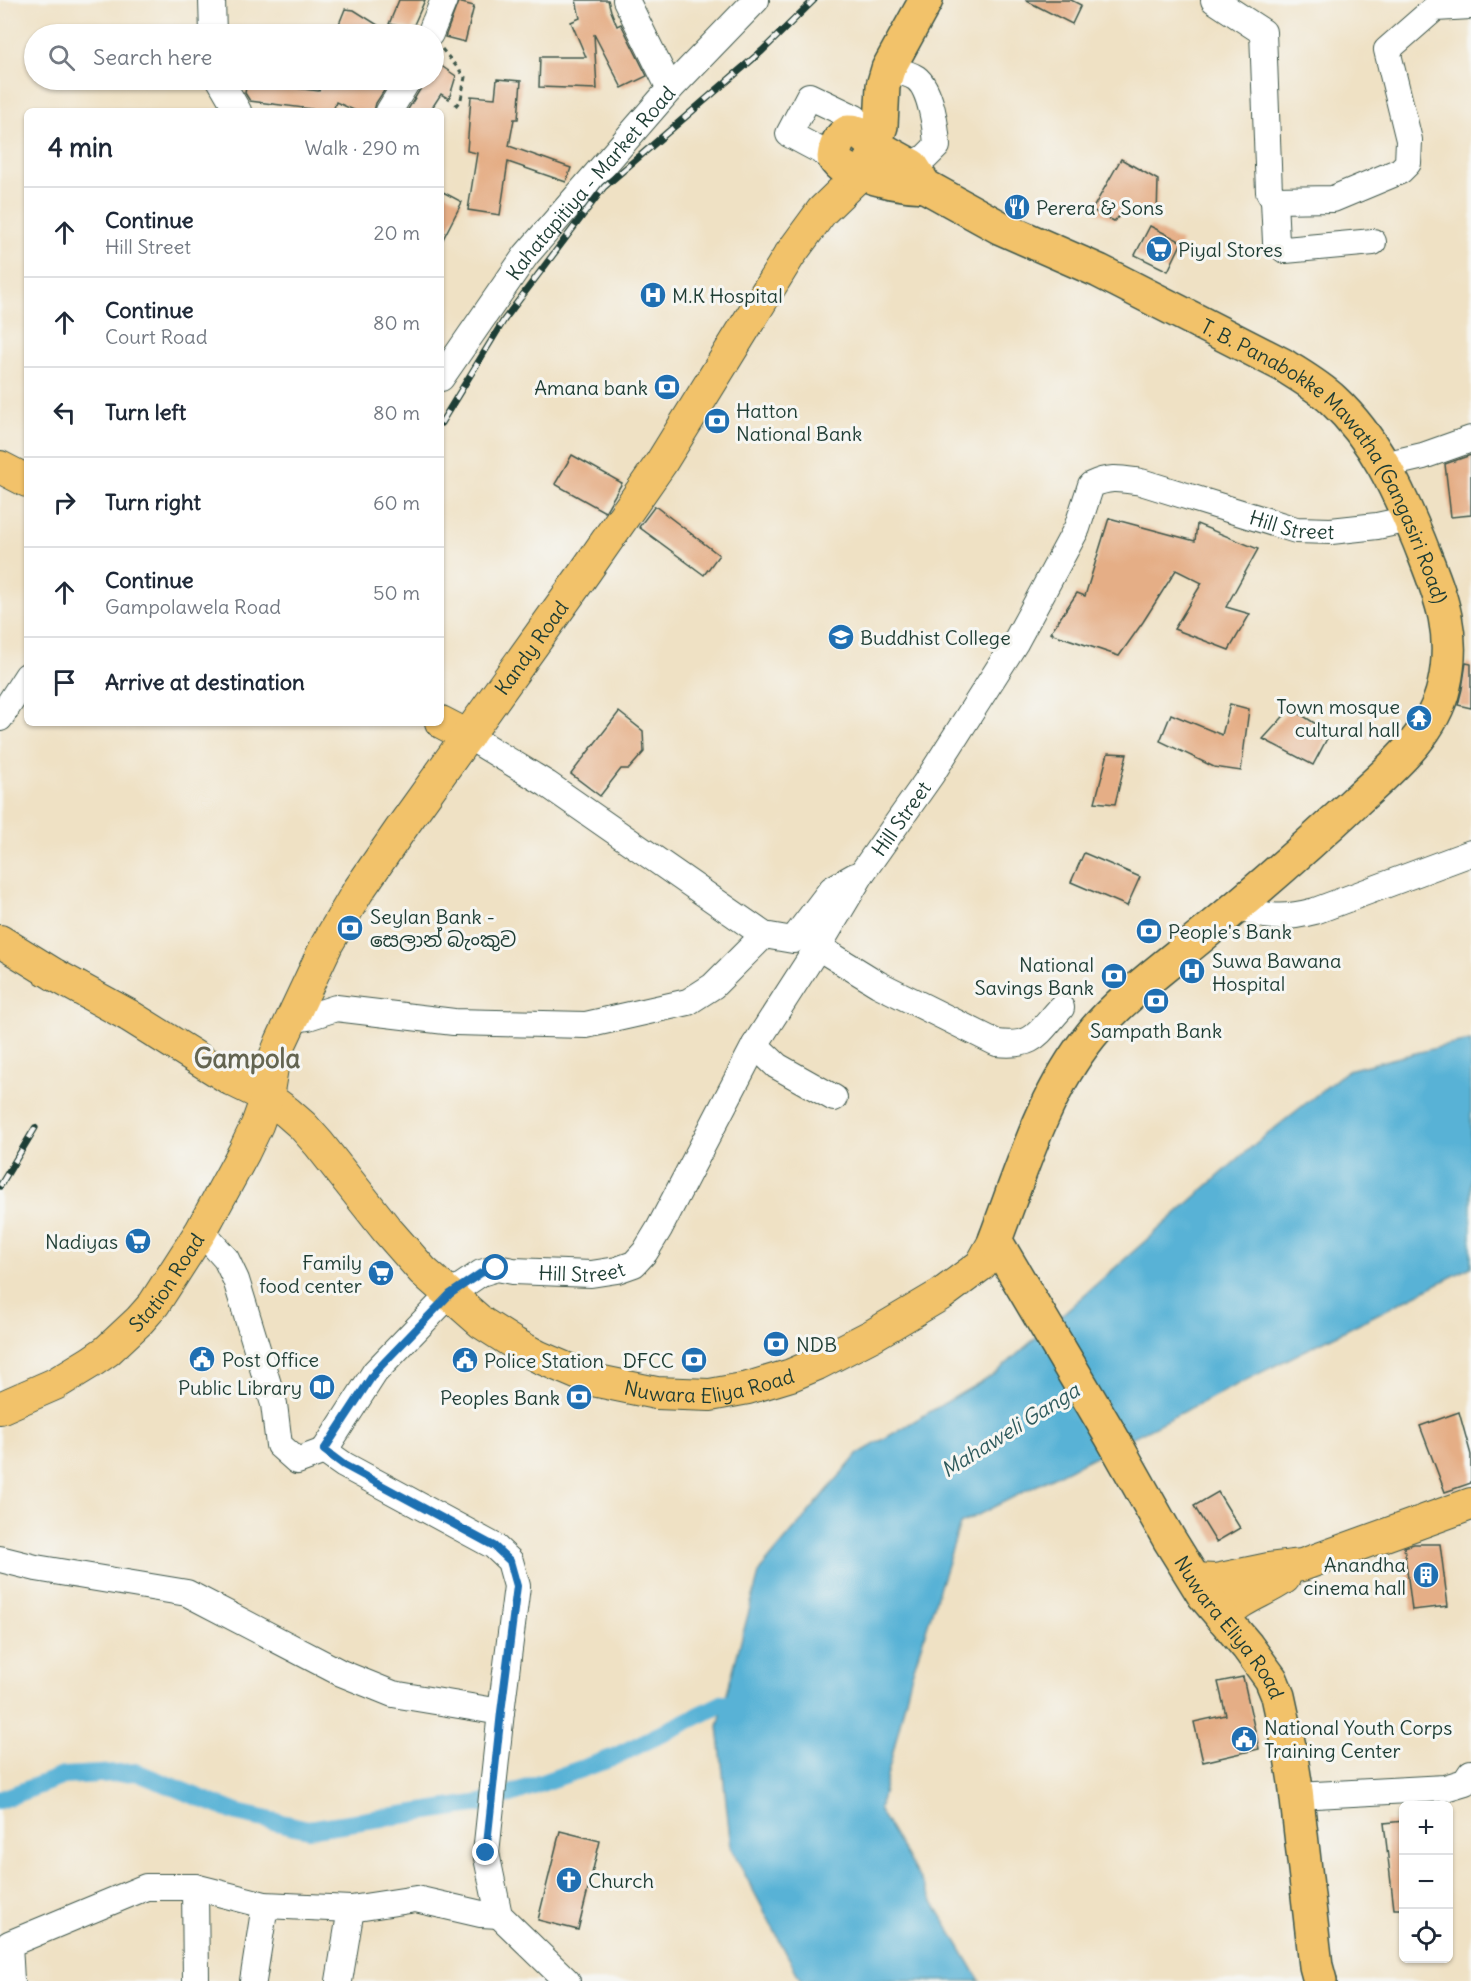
<!DOCTYPE html>
<meta charset="utf-8">
<style>
:root{--surface:#fff;--page:#f2f2f3;--text:#1f2937;--muted:#747a83;--line:#e0e1e3}
body{margin:0;font-family:Delius,"Noto Sans Sinhala",sans-serif;background:var(--page);color:var(--text)}
.controls{position:absolute;right:18px;bottom:18px;display:grid;overflow:hidden;border-radius:9px;box-shadow:0 2px 4px #0004}
.controls button{width:54px;height:54px;display:grid;place-items:center;padding:0;border:0;border-bottom:2px solid var(--line);background:var(--surface);color:var(--text);font:30px sans-serif}
.stop{position:absolute;width:18px;height:18px;margin:-14px;border:4px solid #1f6fb2;border-radius:50%;background:#fff}
.stop.end{background:#1f6fb2;border-color:#fff;box-shadow:0 2px 6px #0008}
.list{margin:0;padding:0;list-style:none}
h2{display:flex;justify-content:space-between;align-items:center;height:78px;margin:0;padding:0 24px;font-size:26px}
h2 small{font-size:20px;font-weight:400;color:var(--muted)}
.list li{display:grid;grid-template-columns:39px 1fr auto;gap:18px;align-items:center;box-sizing:border-box;height:90px;padding:0 24px;border-top:2px solid var(--line)}
.list b{display:block;font-size:22px;white-space:nowrap}
.list p{margin:0;font-size:20px;white-space:nowrap;color:var(--muted)}
.list em{font-size:20px;font-style:normal;color:var(--muted)}
.icon{flex:none;width:33px;height:33px;fill:none;stroke:currentColor;stroke-width:2;stroke-linecap:round;stroke-linejoin:round}
.map{position:relative;flex:none;width:1471px;height:1981px;overflow:hidden}
.search{position:absolute;background:var(--surface);box-shadow:0 2px 4px #0004;left:24px;top:24px;width:420px;height:66px;display:flex;align-items:center;gap:15px;box-sizing:border-box;padding:0 21px;border-radius:33px;color:var(--muted);font-size:22px}
.panel{position:absolute;background:var(--surface);box-shadow:0 2px 4px #0004;left:24px;top:108px;width:420px;height:618px;border-radius:9px}
.map>svg:first-child{display:block}
</style>
<div class="map">
<svg width="1471" height="1981" viewBox="0 0 1471 1981">
<rect width="100%" height="100%" fill="#f6f6f2"/>
<filter id="ink" filterUnits="userSpaceOnUse"><feTurbulence type="fractalNoise" baseFrequency=".0167" numOctaves="2"/><feDisplacementMap in="SourceGraphic" scale="12" xChannelSelector="R" yChannelSelector="G"/><feConvolveMatrix kernelMatrix="1 2 1 2 8 2 1 2 1" color-interpolation-filters="sRGB"/></filter>
<filter id="wash" filterUnits="userSpaceOnUse"><feTurbulence type="fractalNoise" baseFrequency=".008" numOctaves="4" result="noise"/><feDisplacementMap in="SourceGraphic" scale="24" xChannelSelector="R" yChannelSelector="G"/><feGaussianBlur stdDeviation="1.35" result="paint"/><feColorMatrix in="noise" values="0 0 0 0 0 0 0 0 0 0 0 0 0 0 0 0 0 1.4 0 .05"/><feComposite in="paint" operator="in"/></filter>
<g filter="url(#wash)">
<rect width="100%" height="100%" fill="#efe1c4"/>
<path fill="#59b2d6" stroke="#3c7885" stroke-width="1.5" d="M1471 1041V1267L960 1524 911 1677 879 1810 980 1981H801L731 1848 718 1726 760 1570 858 1454 996 1373 1256 1143 1348 1070 1444 1046Z"/>
<g fill="none" stroke-linecap="round" stroke-linejoin="round">
<path stroke="#59b2d6" stroke-width="18" d="M0 1800 63 1776 136 1772 237 1813 308 1829 488 1802 612 1758 724 1703"/>
</g>
<g id="blocks">
<g fill="#e5ae86">
<path d="M399 0H425L412 29 389 24Z"/>
<path d="M576 0H608L611 11 617 26 621 24 647 76 622 88 594 34 597 89 539 87 540 57H586L571 22 580 18Z"/>
<path d="M1025 0H1071L1081 5 1072 24Z"/>
<path d="M458 2 474 6 465 42 445 37Z"/>
<path d="M345 9 354 10 392 34H335Z"/>
<path d="M434 61 456 76 449 99 441 94 430 111H407L421 88 423 80H434Z"/>
<path d="M497 79 521 81 518 119H514L509 146 571 168 566 182 508 162 500 215 468 210 477 153 467 151 471 96 495 98Z"/>
<path d="M323 80H391L376 103 374 111H356L336 102 333 111H311L312 109 250 101 245 93 247 82 319 91Z"/>
<path d="M1121 159 1158 180 1157 216 1129 207 1114 221 1092 210Z"/>
<path d="M441 191 462 202 441 243Z"/>
<path d="M1150 226 1182 242 1168 271 1135 255Z"/>
<path d="M572 455 622 483 605 512 555 484Z"/>
<path d="M1471 455V515L1451 517 1445 464Z"/>
<path d="M655 506 719 555 704 575 639 527Z"/>
<path d="M1109 518 1195 541 1197 524 1258 549 1226 607 1250 614 1229 650 1174 629 1202 583 1176 570 1143 622 1119 656 1050 633 1077 593 1085 596Z"/>
<path d="M1466 663 1471 664V708L1458 705 1462 689Z"/>
<path d="M1230 704 1249 709 1241 771 1214 767 1160 741 1171 714 1222 735Z"/>
<path d="M1291 708 1330 733 1313 765 1263 739Z"/>
<path d="M619 712 643 731 644 752 629 769H621L600 796 571 774Z"/>
<path d="M1108 753 1127 754 1115 804 1095 802Z"/>
<path d="M1084 853 1140 877 1127 906 1071 882Z"/>
<path d="M1459 1412 1471 1455V1483L1445 1492 1420 1426Z"/>
<path d="M1218 1492 1240 1528 1216 1542 1194 1506Z"/>
<path d="M1414 1544H1440L1448 1606 1412 1610 1404 1547Z"/>
<path d="M1243 1677 1259 1749 1203 1762 1194 1722 1226 1715 1218 1682Z"/>
<path d="M1404 1821V1909H1394L1384 1823Z"/>
<path d="M560 1831 600 1841 578 1930 538 1920Z"/>
</g>
</g>
</g>
<g filter="url(#ink)">
<use href="#blocks" fill-opacity="0" stroke="#3e564a" stroke-width="1.5"/>
<g fill="none" stroke-linecap="round" stroke-linejoin="round">
<defs>
<g id="minor">
<path d="M212 0 213 34"/>
<path d="M626 0 670 89"/>
<path d="M1214 0 1263 32 1269 192 1274 200 1333 199 1400 171 1408 163 1409 140 1387 50 1435 8 1471 6"/>
<path d="M430 34 444 0"/>
<path d="M888 69C897 71 909 73 916 78 931 89 936 128 937 146L926 157 912 166"/>
<path d="M220 80 238 111"/>
<path d="M389 111 408 80"/>
<path d="M834 158 789 134 809 96 855 118"/>
<path d="M1274 200 1276 242 1285 250 1373 242"/>
<path id="s1" d="M441 378 526 255 670 89 756 0"/>
<path d="M1384 465 1423 456 1471 439"/>
<path d="M0 718 27 676"/>
<path d="M468 736 547 784 764 935 793 940 832 889 855 876"/>
<path d="M1237 906C1267 919 1284 919 1315 911L1471 853"/>
<path d="M818 947 878 984 997 1043C1035 1047 1037 1034 1061 1008"/>
<path d="M291 1020 308 1017 336 1008 454 1022 586 1025 688 1002 713 986 764 935"/>
<path d="M755 1045 777 1066 834 1098"/>
<path id="s2" d="M201 1231 226 1259 236 1280 274 1404 279 1445 297 1461 324 1451 375 1372 450 1294 481 1273 497 1268 513 1271 591 1274 617 1270 634 1264 645 1252 659 1229 755 1045 818 947 862 873 931 775 1015 643 1077 528 1091 485C1111 476 1120 479 1141 482L1296 530 1331 531 1377 526 1410 519"/>
<path d="M324 1451 344 1465 494 1546 510 1561 517 1586 501 1712 486 1853 499 1915 567 1981"/>
<path d="M0 1559 36 1568 187 1593 341 1673 393 1694 501 1712"/>
<path d="M1297 1796 1445 1788 1465 1782 1471 1773"/>
<path d="M195 1887 196 1981"/>
<path d="M11 1981 9 1944 146 1887H195L265 1905 351 1909 416 1899 481 1914 499 1915"/>
<path d="M253 1981 265 1905"/>
<path d="M339 1981 351 1909"/>
</g>
<g id="major">
<path d="M0 467 27 481"/>
<path d="M441 722 468 736"/>
<path d="M0 941 55 975"/>
<path id="s3" d="M128 1015 232 1080 267 1097 287 1112 303 1126 319 1144 387 1230 423 1271 482 1323 515 1344 539 1357 593 1380 656 1393 710 1395 748 1388 791 1375 817 1364 873 1335 942 1294 981 1265 995 1240"/>
<path id="s4" d="M0 1408 55 1384 91 1362 107 1351 139 1321 154 1304 201 1231 244 1152 257 1125 267 1097 273 1062 281 1042 327 944 358 891 405 823 585 572 661 463 789 256 822 211 861 173"/>
<path d="M1194 1579 1216 1580 1269 1569 1302 1565 1471 1504"/>
<path d="M1222 1618C1241 1597 1262 1593 1284 1578"/>
</g>
<g id="highway">
<path id="s5" d="M926 0 888 69 883 86 881 126 874 145 912 166 925 186 972 212 1001 228 1099 271 1283 365C1300 376 1318 386 1333 400 1375 439 1398 490 1419 541 1439 592 1457 630 1444 686 1434 733 1391 769 1358 799 1308 846 1256 891 1203 935 1168 964 1120 999 1091 1035 1043 1095 1022 1169 995 1240L1111 1436 1169 1539 1203 1594 1247 1646 1271 1679 1278 1696 1290 1751 1295 1782 1316 1966 1320 1981"/>
<path d="M848 132C859 132 867 136 874 145 874 157 871 166 861 173 849 172 840 168 834 158 835 147 838 138 848 132Z"/>
<path d="M861 173C883 182 902 185 925 186"/>
</g>
</defs>
<use href="#minor" stroke="#3e564a" stroke-width="28"/>
<use href="#major" stroke="#3e564a" stroke-width="34"/>
<use href="#highway" stroke="#3e564a" stroke-width="36"/>
<path stroke="#3e564a" stroke-width="3" stroke-dasharray="4.5 4.5" stroke-linecap="butt" d="M442 49 465 77 461 99 454 108"/>
<use href="#minor" stroke="#fff" stroke-width="26"/>
<use href="#major" stroke="#f2c26a" stroke-width="32"/>
<use href="#highway" stroke="#f2c26a" stroke-width="33"/>
<defs>
<g id="rail">
<path d="M441 423 504 320 604 187 762 51 814 0"/>
<path d="M0 1186 35 1128"/>
</g>
</defs>
<use href="#rail" stroke="#1f3d34" stroke-width="7"/>
<use href="#rail" stroke="#f6f6f2" stroke-width="4.5" stroke-dasharray="14" stroke-linecap="butt"/>
<defs>
<path id="major-bridge" d="M55 975 128 1015"/>
</defs>
<use href="#major-bridge" stroke="#3e564a" stroke-width="34" stroke-linecap="butt"/>
<use href="#major-bridge" stroke="#f2c26a" stroke-width="32"/>
</g>
</g>
<g fill="none" stroke-linecap="round" stroke-linejoin="round" filter="url(#ink)">
<path stroke="#1f6fb2" stroke-width="8" d="M486 1853 501 1712 517 1586 510 1561 494 1546 344 1465 324 1450 375 1372 450 1294 481 1273 496 1268"/>
</g>
<defs>
<symbol id="restaurant-disc" viewBox="-11 -11 22 22"><circle r="9.5" fill="#1f6fb2" stroke="#f6f6f2"/><path d="M-5-6h1v4h1v-4h1v4h1v-4h1v5L-1.5 .5V6h-2V.5L-5-1ZM5-6V6H3V1.5H1.5Q1.5-4 5-6Z" fill="#fff"/></symbol>
<symbol id="supermarket-disc" viewBox="-11 -11 22 22"><circle r="9.5" fill="#1f6fb2" stroke="#f6f6f2"/><path d="M-6-5.5h2.5l.6 2H6L4.5 2H-2.5L-4.4-4H-6ZM-1.5 3.2a1.3 1.3 0 1 0 .1 0ZM3 3.2a1.3 1.3 0 1 0 .1 0Z" fill="#fff"/></symbol>
<symbol id="hospital-disc" viewBox="-11 -11 22 22"><circle r="9.5" fill="#1f6fb2" stroke="#f6f6f2"/><path d="M-5-5h3v3.5h4V-5h3V5h-3V1.5h-4V5h-3Z" fill="#fff"/></symbol>
<symbol id="bank-disc" viewBox="-11 -11 22 22"><circle r="9.5" fill="#1f6fb2" stroke="#f6f6f2"/><path d="M-6-4H6V4H-6ZM0-2.3a2.3 2.3 0 1 0 0 4.6a2.3 2.3 0 1 0 0-4.6Z" fill="#fff"/></symbol>
<symbol id="school-disc" viewBox="-11 -11 22 22"><circle r="9.5" fill="#1f6fb2" stroke="#f6f6f2"/><path d="M0-5L7-2L0 1L-7-2ZM-4 1L0 2.5L4 1V4Q0 6-4 4Z" fill="#fff"/></symbol>
<symbol id="temple-disc" viewBox="-11 -11 22 22"><circle r="9.5" fill="#1f6fb2" stroke="#f6f6f2"/><path d="M0-6L5-2H3V0L6.5 2.5H4V6H1.5V3h-3V6H-4V2.5H-6.5L-3 0V-2H-5Z" fill="#fff"/></symbol>
<symbol id="civic-disc" viewBox="-11 -11 22 22"><circle r="9.5" fill="#1f6fb2" stroke="#f6f6f2"/><path d="M-.6-6.5H3V-4.5H.6V-3L4-1V1h2V6H-6V1h2V-1L-.6-3ZM-1.2 2.5V6h2.4V2.5Z" fill="#fff"/></symbol>
<symbol id="library-disc" viewBox="-11 -11 22 22"><circle r="9.5" fill="#1f6fb2" stroke="#f6f6f2"/><path d="M-6-4Q-3-5.5-.7-3.5V5Q-3 3-6 4ZM6-4Q3-5.5 .7-3.5V5Q3 3 6 4Z" fill="#fff"/></symbol>
<symbol id="building-disc" viewBox="-11 -11 22 22"><circle r="9.5" fill="#1f6fb2" stroke="#f6f6f2"/><path d="M-4-6H4V6H1V3H-1V6H-4ZM-2.5-4.3h1.7v1.8h-1.7ZM.8-4.3h1.7v1.8H.8ZM-2.5-1h1.7V.8h-1.7ZM.8-1h1.7V.8H.8Z" fill="#fff"/></symbol>
<symbol id="church-disc" viewBox="-11 -11 22 22"><circle r="9.5" fill="#1f6fb2" stroke="#f6f6f2"/><path d="M-1.2-6h2.4v3.5h3.3v2.4h-3.3V6h-2.4V-.1h-3.3v-2.4h3.3Z" fill="#fff"/></symbol>
</defs>
<g fill-rule="evenodd">
<use href="#restaurant-disc" x="1002" y="192" width="30" height="30"/>
<use href="#supermarket-disc" x="1144" y="234" width="30" height="30"/>
<use href="#hospital-disc" x="638" y="280" width="30" height="30"/>
<use href="#bank-disc" x="652" y="372" width="30" height="30"/>
<use href="#bank-disc" x="702" y="406" width="30" height="30"/>
<use href="#school-disc" x="826" y="622" width="30" height="30"/>
<use href="#temple-disc" x="1404" y="703" width="30" height="30"/>
<use href="#bank-disc" x="335" y="913" width="30" height="30"/>
<use href="#bank-disc" x="1134" y="916" width="30" height="30"/>
<use href="#hospital-disc" x="1177" y="956" width="30" height="30"/>
<use href="#bank-disc" x="1099" y="961" width="30" height="30"/>
<use href="#bank-disc" x="1141" y="986" width="30" height="30"/>
<use href="#supermarket-disc" x="123" y="1226" width="30" height="30"/>
<use href="#supermarket-disc" x="366" y="1258" width="30" height="30"/>
<use href="#bank-disc" x="761" y="1329" width="30" height="30"/>
<use href="#civic-disc" x="187" y="1344" width="30" height="30"/>
<use href="#civic-disc" x="450" y="1345" width="30" height="30"/>
<use href="#bank-disc" x="679" y="1345" width="30" height="30"/>
<use href="#library-disc" x="307" y="1372" width="30" height="30"/>
<use href="#bank-disc" x="564" y="1382" width="30" height="30"/>
<use href="#building-disc" x="1411" y="1560" width="30" height="30"/>
<use href="#civic-disc" x="1229" y="1724" width="30" height="30"/>
<use href="#church-disc" x="554" y="1865" width="30" height="30"/>
</g>
<g text-anchor="middle" dominant-baseline="central" stroke-width="6" stroke-linejoin="round" paint-order="stroke">
<g font-size="20" fill="#1f3d34" stroke="#f6f6f2">
<text stroke="none"><textPath href="#s1" startOffset="246">Kahatapitiya - Market Road</textPath></text>
<text stroke="none"><textPath href="#s5" startOffset="726">T. B. Panabokke Mawatha (Gangasiri Road)</textPath></text>
<text stroke="none"><textPath href="#s2" startOffset="1794">Hill Street</textPath></text>
<text stroke="none"><textPath href="#s4" startOffset="950">Kandy Road</textPath></text>
<text stroke="none"><textPath href="#s2" startOffset="1200">Hill Street</textPath></text>
<text stroke="none"><textPath href="#s2" startOffset="626">Hill Street</textPath></text>
<text stroke="none"><textPath href="#s4" startOffset="213">Station Road</textPath></text>
<text stroke="none"><textPath href="#s3" startOffset="718">Nuwara Eliya Road</textPath></text>
<text stroke="none"><textPath href="#s5" startOffset="2184">Nuwara Eliya Road</textPath></text>
</g>
<g font-size="20" fill="#1f3d34" stroke="#f6f6f2" text-anchor="start">
<text x="1036" y="207">Perera &amp; Sons</text>
<text x="1178" y="249">Piyal Stores</text>
<text x="672" y="295">M.K Hospital</text>
<text x="648" y="387" text-anchor="end">Amana bank</text>
<text x="736" y="410">Hatton<tspan x="736" dy="23">National Bank</tspan></text>
<text x="860" y="637">Buddhist College</text>
<text x="1400" y="706" text-anchor="end">Town mosque<tspan x="1400" dy="23">cultural hall</tspan></text>
<text x="370" y="916">Seylan Bank -<tspan x="370" dy="23">සෙලාන් බැංකුව</tspan></text>
<text x="1168" y="931">People's Bank</text>
<text x="1212" y="960">Suwa Bawana<tspan x="1212" dy="23">Hospital</tspan></text>
<text x="1094" y="964" text-anchor="end">National<tspan x="1094" dy="23">Savings Bank</tspan></text>
<text x="1156" y="1030" text-anchor="middle">Sampath Bank</text>
<text x="118" y="1241" text-anchor="end">Nadiyas</text>
<text x="362" y="1262" text-anchor="end">Family<tspan x="362" dy="23">food center</tspan></text>
<text x="796" y="1344">NDB</text>
<text x="222" y="1359">Post Office</text>
<text x="484" y="1360">Police Station</text>
<text x="674" y="1360" text-anchor="end">DFCC</text>
<text x="302" y="1387" text-anchor="end">Public Library</text>
<text x="560" y="1397" text-anchor="end">Peoples Bank</text>
<text x="1406" y="1564" text-anchor="end">Anandha<tspan x="1406" dy="23">cinema hall</tspan></text>
<text x="1264" y="1727">National Youth Corps<tspan x="1264" dy="23">Training Center</tspan></text>
<text x="588" y="1880">Church</text>
</g>
<g font-size="21" font-style="italic" fill="#2e5a5c" stroke="#f6f6f2">
<text transform="translate(1010 1430) rotate(-32)">Mahaweli Ganga</text>
</g>
<g font-size="26" font-weight="bold" fill="#646551" stroke="#f6f6f2">
<text x="247" y="1058">Gampola</text>
</g>
</g>
</svg>
<div class="controls">
<button>+</button>
<button>−</button>
<button><svg class="icon" aria-label="locate" viewBox="0 0 24 24"><circle cx="12" cy="12" r="6"/><path d="M12 2v4M12 18v4M2 12h4M18 12h4"/></svg></button>
</div>
<div class="stop" style="left:496px;top:1268px"></div>
<div class="stop end" style="left:486px;top:1853px"></div>
<div class="search"><svg class="icon" aria-label="search" viewBox="0 0 24 24"><circle cx="10" cy="10" r="6"/><path d="M15 15l6 6"/></svg>Search here</div>
<section class="panel">
<h2>4 min<small>Walk · 290 m</small></h2>
<ul class="list">
<li><svg class="icon" aria-label="ahead" viewBox="0 0 24 24"><path d="M12 20V5M6 11l6-6 6 6"/></svg><div><b>Continue</b><p>Hill Street</p></div><em>20 m</em></li>
<li><svg class="icon" aria-label="ahead" viewBox="0 0 24 24"><path d="M12 20V5M6 11l6-6 6 6"/></svg><div><b>Continue</b><p>Court Road</p></div><em>80 m</em></li>
<li><svg class="icon" aria-label="left" viewBox="0 0 24 24"><path d="M17 20v-9H6M10 6l-5 5 5 5"/></svg><div><b>Turn left</b></div><em>80 m</em></li>
<li><svg class="icon" aria-label="right" viewBox="0 0 24 24"><path d="M7 20v-9h11M14 6l5 5-5 5"/></svg><div><b>Turn right</b></div><em>60 m</em></li>
<li><svg class="icon" aria-label="ahead" viewBox="0 0 24 24"><path d="M12 20V5M6 11l6-6 6 6"/></svg><div><b>Continue</b><p>Gampolawela Road</p></div><em>50 m</em></li>
<li><svg class="icon" aria-label="arrive" viewBox="0 0 24 24"><path d="M6 21V4h12l-3 4 3 4H6"/></svg><div><b>Arrive at destination</b></div></li>
</ul>
</section>
</div>
